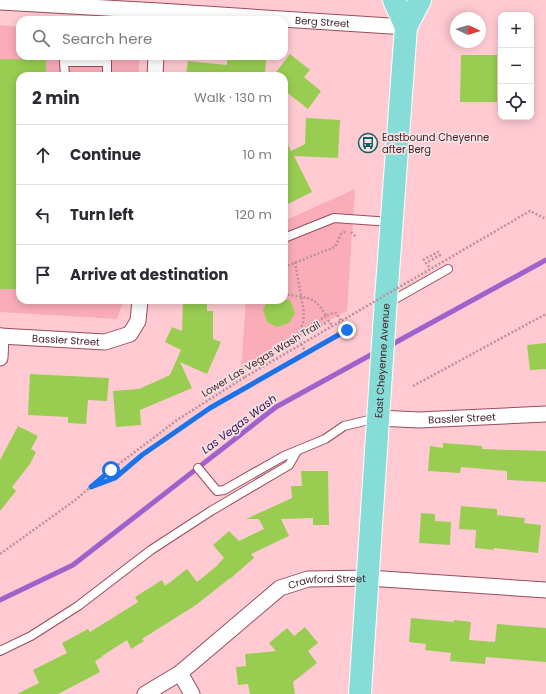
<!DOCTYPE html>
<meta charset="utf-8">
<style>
:root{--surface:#fff;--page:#f7f7f7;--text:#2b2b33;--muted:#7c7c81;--line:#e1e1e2}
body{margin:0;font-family:Poppins,sans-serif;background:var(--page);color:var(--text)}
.controls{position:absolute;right:12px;top:12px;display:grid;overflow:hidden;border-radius:8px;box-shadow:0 2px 10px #0003}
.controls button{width:36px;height:36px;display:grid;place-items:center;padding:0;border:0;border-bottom:1px solid var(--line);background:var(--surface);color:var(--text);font:20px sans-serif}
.compass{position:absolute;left:450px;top:12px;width:36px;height:36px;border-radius:50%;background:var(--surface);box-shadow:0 2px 10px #0003;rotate:94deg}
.stop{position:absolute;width:12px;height:12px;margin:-9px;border:3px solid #1a73e8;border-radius:50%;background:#fff}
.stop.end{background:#1a73e8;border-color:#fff;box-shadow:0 1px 4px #0008}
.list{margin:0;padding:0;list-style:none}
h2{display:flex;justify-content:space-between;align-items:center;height:52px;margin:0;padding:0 16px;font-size:17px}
h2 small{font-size:13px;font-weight:400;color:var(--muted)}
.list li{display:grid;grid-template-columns:26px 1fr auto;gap:12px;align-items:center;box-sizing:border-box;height:60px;padding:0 16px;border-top:1px solid var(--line)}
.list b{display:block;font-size:15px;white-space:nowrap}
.list em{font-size:13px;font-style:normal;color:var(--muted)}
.icon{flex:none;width:22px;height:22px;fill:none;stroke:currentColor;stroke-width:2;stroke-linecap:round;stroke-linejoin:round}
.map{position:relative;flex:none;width:546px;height:694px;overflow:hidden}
.search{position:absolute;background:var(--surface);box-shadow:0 2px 10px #0003;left:16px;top:16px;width:272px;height:44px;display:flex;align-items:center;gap:10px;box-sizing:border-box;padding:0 14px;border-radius:12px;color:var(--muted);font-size:15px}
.panel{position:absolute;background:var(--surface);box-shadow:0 2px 10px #0003;left:16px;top:72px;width:272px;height:232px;border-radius:12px}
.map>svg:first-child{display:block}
</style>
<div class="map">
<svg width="546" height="694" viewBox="0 0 546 694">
<rect width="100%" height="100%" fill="#ffcad2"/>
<g fill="#faadb9">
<path d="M0 25 20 27V56H140L138 76H20V300H123L122 305 117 319 0 312Z"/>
<path d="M355 189 347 311 329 320 241 371 246 300H284V221Z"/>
</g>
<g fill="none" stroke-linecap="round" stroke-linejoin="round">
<g stroke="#9f61cb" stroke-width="5">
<path d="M389 346 546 260"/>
<path d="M0 600 73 565 276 407 376 352"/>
</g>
</g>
<g fill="#98cd51">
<path d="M290 54 310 70 304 77 321 91 308 109 284 90V76H273Z"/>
<path d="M461 55H497V102H460Z"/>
<path d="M227 57 266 60 265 76H186L188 61 227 65Z"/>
<path d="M0 59 46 60V76H20V289H0Z"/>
<path d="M306 118 340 120 338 158 294 156 312 192 284 206V136L291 151 305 144Z"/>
<path d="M183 300H207V311H213V339L221 342 207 374 180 362 192 388 140 410 141 425 116 427 113 391 139 389 170 375 181 350 165 342 172 327 182 331Z"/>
<path d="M268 300H290L295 313 289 323 277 327 267 322 263 310Z"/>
<path d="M546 343V369L530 370 527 345Z"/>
<path d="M30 374 109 378 107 401 88 400 86 424 68 423V417L28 415Z"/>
<path d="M18 426 38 436 31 449 36 452 30 464 12 487 16 491 0 511V460Z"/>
<path d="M443 443 482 446V449L546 451V482L507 480V471L461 467 460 473 428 471 430 446 443 448Z"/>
<path d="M301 471H328L329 525H313V518L281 519 289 536 251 554 254 558 230 579V578L196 605 142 639 144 641 131 649 127 640 102 656V657L95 661 100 672 58 694H17L39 683 33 670 67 653 62 643 88 629 90 632 138 602 135 597 162 580 165 586 187 569 197 582 218 565H217L224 558 213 545 229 531 239 541 264 529 259 519H246L292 498 291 486H302Z"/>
<path d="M461 506 497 509V515L525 518 524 523 541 525 538 553 494 548V550L475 548 476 530 459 529Z"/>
<path d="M421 513 435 514V521L451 522 450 545 419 543Z"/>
<path d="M411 618 454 622V620L471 622 469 640 495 642 497 624 546 628V662L486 657 485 664 450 661 451 653 425 650 426 644 409 642Z"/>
<path d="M305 627 318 643 308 651 317 663 293 682 295 694H250L248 684 238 685 236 667 246 666 245 654 276 651 269 643 287 628 294 636Z"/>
</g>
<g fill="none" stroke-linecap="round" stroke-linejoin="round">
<defs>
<g id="lane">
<path d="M65 76 64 62H107V76"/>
<path d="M284 238 334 218 391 222"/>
<path d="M388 303 448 269"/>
<path d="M198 468 217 491 224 490 284 456 325 439 344 426 377 418"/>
<path d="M0 651 31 636 78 606 151 550 211 511 289 465 297 451"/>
</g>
<g id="street">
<path id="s1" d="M0 2 159 11 406 27"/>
<path d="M155 76 156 56"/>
<path id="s2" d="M0 336 105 342 130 334 138 321 140 300"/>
<path d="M0 358 1 336"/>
<path id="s3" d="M378 418 419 420 546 414"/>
<path d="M180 673 192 694"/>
<path id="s4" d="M145 694 180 673 280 588 308 579 368 578 546 590"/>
</g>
<g id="primary">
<path d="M394 0 406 27"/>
<path id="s5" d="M360 694 385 313 406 27 420 0"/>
</g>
</defs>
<use href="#lane" stroke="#984d5c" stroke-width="10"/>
<use href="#street" stroke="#984d5c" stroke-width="17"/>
<use href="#primary" stroke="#fff" stroke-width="24"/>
<g stroke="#be9097" stroke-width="2.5" stroke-dasharray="2 2" stroke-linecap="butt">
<path d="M351 232 356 237"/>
<path d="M423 260 438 252 440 255 426 263 429 267"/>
<path d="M295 262 304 313 303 322 299 335V340L306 353"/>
<path d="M284 267 335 247 341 234 346 231"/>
<path d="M284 293 285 294C307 299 314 294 326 316L333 313H336L347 330"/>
<path d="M326 316 312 325 315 329 329 321 332 326"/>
<path d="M413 386 546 314"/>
<path d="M91 487 115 478 142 455 210 408 350 329"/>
<path d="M0 554 74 501 111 470 177 420 245 377"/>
</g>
<use href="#lane" stroke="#fff" stroke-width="8"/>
<use href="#street" stroke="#fff" stroke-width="15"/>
<use href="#primary" stroke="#86ddd8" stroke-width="22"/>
<path stroke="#be9097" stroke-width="2.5" stroke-dasharray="2 2" stroke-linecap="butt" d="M245 377 530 211 546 219"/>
</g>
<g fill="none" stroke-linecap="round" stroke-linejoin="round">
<path stroke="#1a73e8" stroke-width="5" d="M111 470 91 487 115 478 142 455 210 408 347 330"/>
</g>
<defs>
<symbol id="bus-ring" viewBox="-11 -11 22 22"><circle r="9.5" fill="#f4e2e4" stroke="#13625e" stroke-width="1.5"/><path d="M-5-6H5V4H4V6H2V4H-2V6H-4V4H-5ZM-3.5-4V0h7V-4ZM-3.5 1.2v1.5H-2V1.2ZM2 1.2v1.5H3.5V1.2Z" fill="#13625e"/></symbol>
</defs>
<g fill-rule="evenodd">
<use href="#bus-ring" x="357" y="132" width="22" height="22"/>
</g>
<g text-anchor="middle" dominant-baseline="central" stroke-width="3.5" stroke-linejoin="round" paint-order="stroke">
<g font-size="10" fill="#442429" stroke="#f4e2e4">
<text stroke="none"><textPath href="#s1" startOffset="323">Berg Street</textPath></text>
<text stroke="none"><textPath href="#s2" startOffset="66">Bassler Street</textPath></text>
<text transform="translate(261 359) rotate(-31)">Lower Las Vegas Wash Trail</text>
<text stroke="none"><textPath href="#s5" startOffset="334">East Cheyenne Avenue</textPath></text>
<text stroke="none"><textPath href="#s3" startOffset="84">Bassler Street</textPath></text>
<text stroke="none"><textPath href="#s4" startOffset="220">Crawford Street</textPath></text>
</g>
<g font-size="10" fill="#442429" stroke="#f4e2e4" text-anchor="start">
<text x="382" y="137">Eastbound Cheyenne<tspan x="382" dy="12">after Berg</tspan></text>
</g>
<g font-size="11" font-style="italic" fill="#3b1154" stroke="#f4e2e4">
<text transform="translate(239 424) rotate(-37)">Las Vegas Wash</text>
</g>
</g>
</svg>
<div class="controls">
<button>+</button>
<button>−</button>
<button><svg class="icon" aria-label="locate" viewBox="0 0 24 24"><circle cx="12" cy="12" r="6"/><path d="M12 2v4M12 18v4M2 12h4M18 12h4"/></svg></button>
</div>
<svg class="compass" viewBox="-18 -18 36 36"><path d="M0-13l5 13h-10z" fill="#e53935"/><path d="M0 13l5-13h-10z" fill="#7c7c81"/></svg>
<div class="stop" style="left:111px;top:470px"></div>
<div class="stop end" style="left:347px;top:330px"></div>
<div class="search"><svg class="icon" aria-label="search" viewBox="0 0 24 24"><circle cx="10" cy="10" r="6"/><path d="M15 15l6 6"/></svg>Search here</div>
<section class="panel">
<h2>2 min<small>Walk · 130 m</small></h2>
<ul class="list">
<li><svg class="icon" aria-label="ahead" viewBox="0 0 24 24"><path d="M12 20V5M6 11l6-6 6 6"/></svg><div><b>Continue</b></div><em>10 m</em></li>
<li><svg class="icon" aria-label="left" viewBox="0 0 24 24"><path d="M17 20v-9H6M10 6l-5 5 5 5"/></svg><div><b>Turn left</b></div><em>120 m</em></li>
<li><svg class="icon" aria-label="arrive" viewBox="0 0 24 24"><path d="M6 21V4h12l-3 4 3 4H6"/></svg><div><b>Arrive at destination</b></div></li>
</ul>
</section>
</div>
